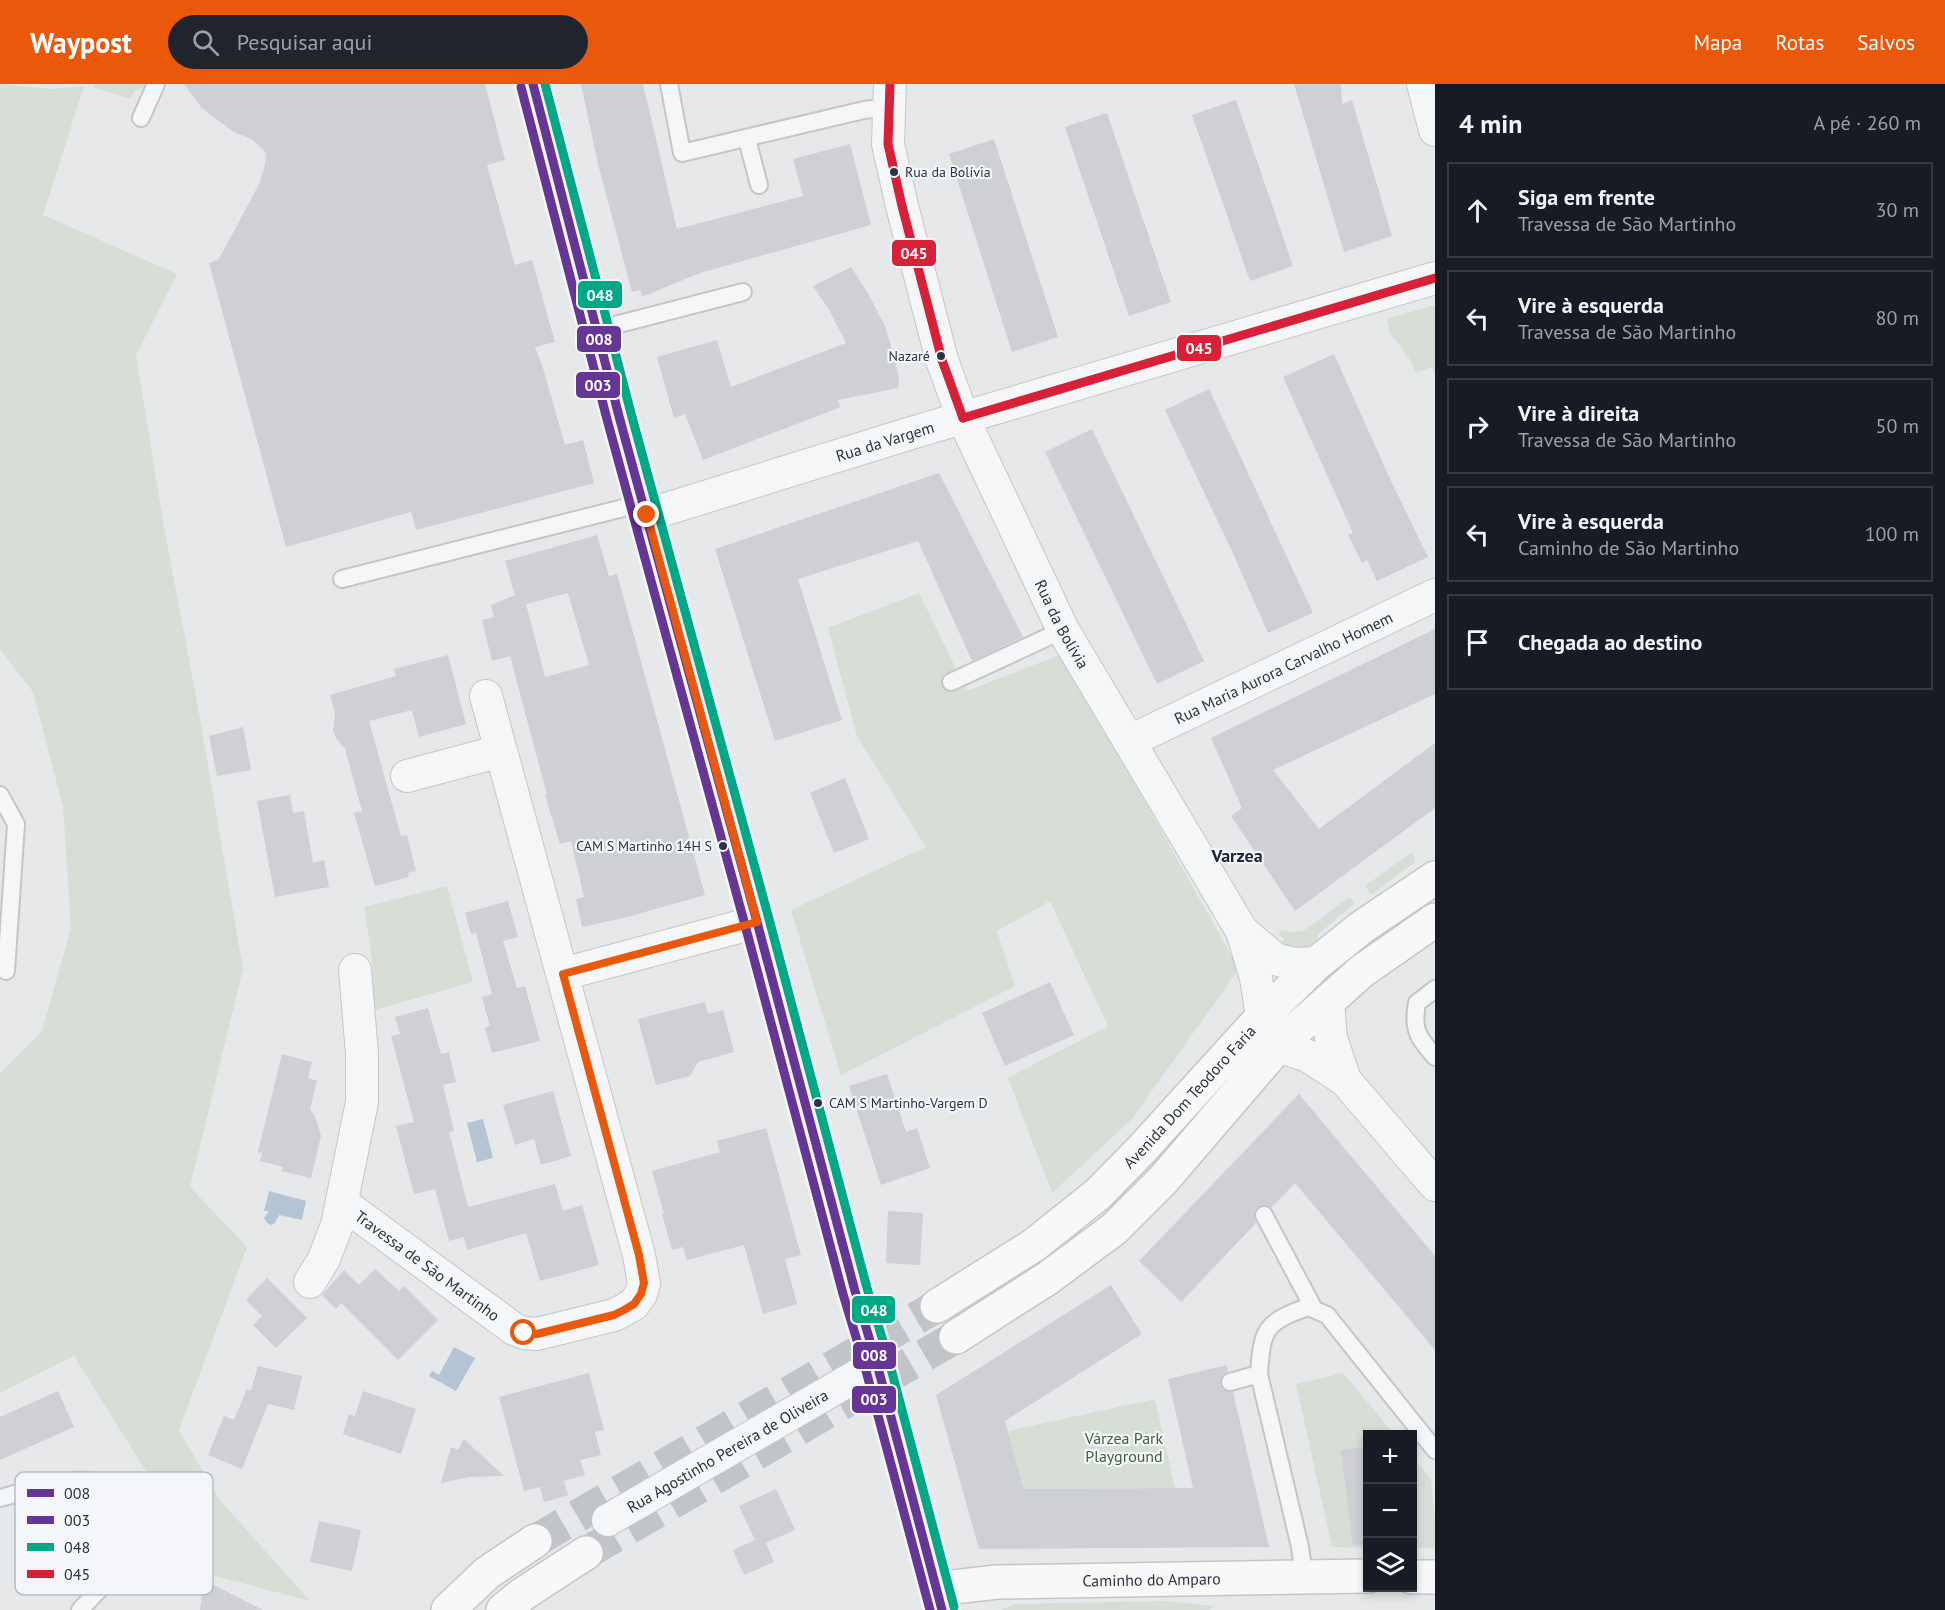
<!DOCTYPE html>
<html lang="pt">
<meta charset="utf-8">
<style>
:root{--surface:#171b24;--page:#20242c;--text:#f1f3f6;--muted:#9ea1a6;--line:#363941;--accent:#ea580c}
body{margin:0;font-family:"PT Sans",sans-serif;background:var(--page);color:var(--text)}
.controls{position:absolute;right:18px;bottom:18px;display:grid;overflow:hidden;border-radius:0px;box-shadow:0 3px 9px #0003}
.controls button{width:54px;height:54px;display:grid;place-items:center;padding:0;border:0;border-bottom:2px solid var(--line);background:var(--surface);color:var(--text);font:30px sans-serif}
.stop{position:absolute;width:18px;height:18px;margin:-14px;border:4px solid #ea580c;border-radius:50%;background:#fff}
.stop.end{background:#ea580c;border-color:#fff;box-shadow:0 2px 6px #0008}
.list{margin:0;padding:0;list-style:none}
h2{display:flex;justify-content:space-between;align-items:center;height:78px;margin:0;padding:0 24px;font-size:26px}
h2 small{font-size:20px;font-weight:400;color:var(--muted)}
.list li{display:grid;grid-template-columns:39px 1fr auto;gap:18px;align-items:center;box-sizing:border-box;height:96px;margin:0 12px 12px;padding:0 12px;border:2px solid var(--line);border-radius:0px}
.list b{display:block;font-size:22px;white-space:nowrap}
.list p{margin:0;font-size:20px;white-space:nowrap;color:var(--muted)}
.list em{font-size:20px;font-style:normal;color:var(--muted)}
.icon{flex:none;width:33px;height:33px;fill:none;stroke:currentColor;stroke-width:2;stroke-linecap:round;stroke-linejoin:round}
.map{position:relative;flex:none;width:1435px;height:1526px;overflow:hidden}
header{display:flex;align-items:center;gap:36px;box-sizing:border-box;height:84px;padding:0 30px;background:var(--accent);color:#fff}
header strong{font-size:28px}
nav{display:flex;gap:33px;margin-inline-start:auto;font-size:21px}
.search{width:420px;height:54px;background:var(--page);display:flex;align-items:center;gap:15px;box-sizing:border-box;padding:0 21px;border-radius:33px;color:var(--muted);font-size:22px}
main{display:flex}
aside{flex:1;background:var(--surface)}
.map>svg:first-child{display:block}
</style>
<header>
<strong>Waypost</strong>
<div class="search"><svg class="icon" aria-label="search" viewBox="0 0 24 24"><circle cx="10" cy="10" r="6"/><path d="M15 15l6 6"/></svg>Pesquisar aqui</div>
<nav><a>Mapa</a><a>Rotas</a><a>Salvos</a></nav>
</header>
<main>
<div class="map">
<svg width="1435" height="1526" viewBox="0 0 1435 1526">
<rect width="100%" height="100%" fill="#e6e8ea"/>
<g fill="#d6ded6">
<path d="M0 0 52 5 84 2 43 131 177 190 136 271 164 444 196 612 243 885 190 1103 247 1163 179 1346 219 1415 310 1517 211 1491 74 1272 0 1309V989L42 947 71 844 63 723 33 608 0 565Z"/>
<path d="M94 0H149L145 3 134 7 130 15 93 3Z"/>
<path d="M1435 221V288L1431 283 1416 289 1411 277 1390 249 1387 235Z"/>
<path d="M919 509 967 607 1062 570 1239 885 1131 1036 1052 1109 1008 994 1108 942 1050 817 997 847 1015 902 841 991 791 826 926 763 857 652 828 544Z"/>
<path d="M1412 768 1415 776 1414 779 1371 811 1365 802Z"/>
<path d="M447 802 473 898 374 926 372 875 364 823Z"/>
<path d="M1350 813 1354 820 1317 851 1318 855 1305 865 1274 866 1285 855 1279 851 1281 846 1294 848 1303 847Z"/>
<path d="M1343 1289 1394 1350H1368L1367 1464 1332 1463 1296 1300Z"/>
<path d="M1155 1315 1175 1404 1024 1405 1008 1347Z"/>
<path d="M1412 1373 1431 1395 1435 1435V1464H1413Z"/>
<path d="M1167 1517 1213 1522 1210 1526H1001L1014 1520Z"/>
</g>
<g fill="#b4c4d5">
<path d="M483 1035 493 1074 477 1078 467 1039Z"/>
<path d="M269 1107 306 1117 302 1136 279 1131 275 1139 271 1141 267 1139 264 1134 269 1127H264Z"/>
<path d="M454 1263 475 1274 456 1307 429 1292 432 1287 439 1291Z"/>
</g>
<g fill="#ced0d3" fill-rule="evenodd">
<path d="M184 0H485L505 76 487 81 515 181 532 176 555 258 535 263 543 284 565 361 583 356 594 399 416 446 411 428 286 463 209 179 218 176 232 151 259 100 264 85 266 69 253 56 234 48 212 32 202 24Z"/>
<path d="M581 0H643L677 145 803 112 793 75 850 60 871 141 700 189 642 213 640 206 632 208 598 80Z"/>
<path d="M1294 0H1341L1342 20 1352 16 1392 152 1344 168Z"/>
<path d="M1236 16 1293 182 1250 197 1192 31Z"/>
<path d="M1107 29 1171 218 1129 232 1065 43Z"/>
<path d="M994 55 1058 253 1012 268 949 70Z"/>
<path d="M851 183 869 211 885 242 895 276 899 296 898 304 838 316 841 323 703 376 685 330 674 334 657 273 717 256 731 303 846 259 828 224 813 202Z"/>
<path d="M1334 270 1390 395 1428 473 1377 497 1367 476 1362 479 1348 451 1353 449 1283 293Z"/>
<path d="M1209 305 1313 529 1268 549 1231 465 1165 326Z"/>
<path d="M1092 345 1204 577 1157 600 1045 368Z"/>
<path d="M939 389 1023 553 972 577 918 457 798 495 842 636 775 657 715 465Z"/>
<path d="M597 451 609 492 617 490 705 811 627 833 582 843 576 815 584 813 571 757 560 760 545 711H547L510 572 492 577 482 536 494 533 491 521 515 511 505 477ZM568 509 589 581 545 593 526 520Z"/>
<path d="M1435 545V610L1273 686 1319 745 1435 659V724L1295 827 1231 732 1242 724 1211 654Z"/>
<path d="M448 571 466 640 419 653 412 626 369 637 401 752 407 751 416 787 408 789 409 793 375 802 354 729 362 727 345 665 336 654 333 647 335 629 330 611 396 592 394 585Z"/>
<path d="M243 643 251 686 217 692 209 652Z"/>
<path d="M845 694 869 755 834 769 810 709Z"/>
<path d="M290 711 293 729 304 727 313 779 324 776 329 803 275 813 257 717Z"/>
<path d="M508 817 518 853 503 857 517 904 525 902 540 957 492 969 485 944 490 942 482 913 492 910 476 849 471 850 465 829Z"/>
<path d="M1050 898 1074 951 1005 982 982 929Z"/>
<path d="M705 918 708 930 723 926 734 968 698 978 690 992 656 1001 638 935Z"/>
<path d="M428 924 441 970 449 968 456 998 443 1001 454 1047 449 1048 468 1123 555 1100 563 1127 582 1121 599 1181 540 1197 526 1149 467 1166 464 1153 449 1157 435 1105 414 1110 396 1042 414 1038 391 952 400 950 395 933Z"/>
<path d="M282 970 312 978 308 994 317 997 310 1025 316 1035 321 1052 311 1094 281 1087 283 1083 260 1077 262 1069 258 1068Z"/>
<path d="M887 990 906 1048 917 1044 930 1084 881 1101 849 1002Z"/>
<path d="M553 1007 571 1072 541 1081 534 1055 515 1061 503 1021Z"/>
<path d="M1299 1010 1435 1172V1266L1295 1099 1271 1124 1264 1121 1255 1125 1254 1131 1256 1139 1181 1218 1139 1177Z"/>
<path d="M766 1044 801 1171 785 1175 797 1220 763 1230 744 1161 687 1176 683 1163 672 1166 662 1130H664L652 1087 720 1068 717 1057Z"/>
<path d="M888 1127 923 1129 920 1181 886 1179Z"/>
<path d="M375 1185 399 1207 404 1202 438 1236 398 1276 341 1219 336 1225 322 1211 344 1186 359 1201Z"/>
<path d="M267 1194 307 1234 276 1264 253 1241 262 1232 246 1216Z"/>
<path d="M1111 1201 1142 1250 1005 1337 1024 1405 1193 1404 1168 1295 1227 1281 1228 1288 1222 1291 1220 1300 1223 1306 1233 1308 1269 1463 979 1465 936 1311Z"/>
<path d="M258 1282 302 1292 294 1326 268 1320 242 1385 208 1371 224 1332 234 1336 247 1305 251 1307Z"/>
<path d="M589 1289 604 1346 595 1348 601 1371 580 1376 585 1391 564 1397 568 1411 544 1418 540 1403 524 1407 499 1313Z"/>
<path d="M58 1307 74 1343 0 1376V1333Z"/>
<path d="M363 1307 416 1325 401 1370 343 1350 349 1330 355 1332Z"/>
<path d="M464 1355 504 1392 470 1393 441 1399 451 1363 458 1366Z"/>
<path d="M1365 1363 1368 1381V1460L1353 1461 1341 1366Z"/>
<path d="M776 1405 795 1446 766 1459 774 1478 744 1491 733 1466 755 1456 739 1422Z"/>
<path d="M319 1437 361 1446 352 1487 310 1478Z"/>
<path d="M204 1496 263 1526H200Z"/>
</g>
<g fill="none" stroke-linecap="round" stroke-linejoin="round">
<g stroke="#c1c4c9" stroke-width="33" stroke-dasharray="33 16" stroke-linecap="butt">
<path d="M535 1457 937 1222"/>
<path d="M586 1469 956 1253"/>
</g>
<defs>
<g id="lane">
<path d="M669 0 682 69 864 26 889 23"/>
<path d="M141 34 156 0"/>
<path d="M747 55 759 101"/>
<path d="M596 246 743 208"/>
<path d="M342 495 643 419"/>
<path d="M951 598 1063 546"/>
<path d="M0 711 16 740 6 887"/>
<path d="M1435 905 1417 919C1412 946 1418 953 1435 973"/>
<path d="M1264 1131 1314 1225"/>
<path d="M1230 1298 1259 1290"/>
<path d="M0 1414C27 1407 88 1384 111 1405 116 1409 120 1418 124 1424 133 1438 140 1448 136 1466L80 1526"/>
<path d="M1304 1492 1300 1463 1259 1290C1262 1245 1265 1238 1308 1223L1327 1231 1435 1366"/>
</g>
<g id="street">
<path id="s1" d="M890 0 888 60 902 122 942 276 963 334 1063 546 1242 847 1256 894 1262 933"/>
<path d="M1423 0 1435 46"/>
<path id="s2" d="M647 431 908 350 1435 194"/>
<path id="s3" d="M1130 657 1435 511"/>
<path d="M407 692 501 667"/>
<path d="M1242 847 1275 875 1294 880 1317 879"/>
<path d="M563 890 757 838"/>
<path d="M1328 917 1331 954 1345 996"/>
<path d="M1278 962 1308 972 1345 996 1435 1101"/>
<path id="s4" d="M342 1119 514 1245 524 1249 537 1250 614 1231 624 1226 634 1220 641 1210 644 1199 639 1171 486 612"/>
<path d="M310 1198 324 1175 337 1141 362 1018V970L355 886"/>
<path id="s5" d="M608 1436 877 1280"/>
</g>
<g id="secondary">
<path d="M533 0 620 336 757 838 855 1207 877 1280 942 1526"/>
<path id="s6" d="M937 1222 1034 1161 1098 1110 1142 1065 1262 933 1317 879 1362 843 1435 794"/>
<path d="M956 1253 1048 1194 1114 1145 1163 1096 1278 962 1362 887 1435 836"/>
<path d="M1412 1493H1435"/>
<path id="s7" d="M936 1505 997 1498 1368 1492"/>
<path d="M448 1526 487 1489 535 1457"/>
<path d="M503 1526 523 1510 586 1469"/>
</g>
</defs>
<use href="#lane" stroke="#c4c6c8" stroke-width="20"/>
<use href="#street" stroke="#c4c6c8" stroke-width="34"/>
<use href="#secondary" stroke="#c4c6c8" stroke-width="36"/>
<use href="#lane" stroke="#f5f6f7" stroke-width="16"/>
<use href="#street" stroke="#f5f6f7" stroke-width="32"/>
<use href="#secondary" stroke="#f8f8f8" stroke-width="33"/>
<defs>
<path id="bus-1" d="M533 0 620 336 757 838 855 1207 877 1280 942 1526"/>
<path id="bus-2" d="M521 3 608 339 745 841 843 1210 865 1283 930 1526"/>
<path id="bus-3" d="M545 0 632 333 769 835 867 1204 889 1277 954 1523"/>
<g id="bus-4">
<path d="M890 0 888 60 902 122 942 276 963 334"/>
<path d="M963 334 1435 194"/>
</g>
</defs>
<use href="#bus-1" stroke="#f4f6f9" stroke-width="14"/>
<use href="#bus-2" stroke="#f4f6f9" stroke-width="14"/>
<use href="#bus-3" stroke="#f4f6f9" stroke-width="14"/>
<use href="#bus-4" stroke="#f4f6f9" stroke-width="14"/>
<use href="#bus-1" stroke="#663695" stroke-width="9"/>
<use href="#bus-2" stroke="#663695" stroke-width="9"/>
<use href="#bus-3" stroke="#00a886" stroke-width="9"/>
<use href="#bus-4" stroke="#d62138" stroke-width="9"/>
</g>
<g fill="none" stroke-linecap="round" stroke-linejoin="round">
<path stroke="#ea580c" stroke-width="8" d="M524 1249 537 1250 614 1231 624 1226 634 1220 641 1210 644 1199 639 1171 563 890 757 838 647 431"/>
</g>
<g fill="#2b3445" stroke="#f4f6f9" stroke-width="2">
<circle cx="894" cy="88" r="5"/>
<circle cx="941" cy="272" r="5"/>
<circle cx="723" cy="762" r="5"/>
<circle cx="818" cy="1019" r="5"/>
</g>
<g text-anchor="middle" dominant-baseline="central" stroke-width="4.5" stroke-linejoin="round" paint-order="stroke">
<g font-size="14" fill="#2b3445" stroke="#f4f6f9" text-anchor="start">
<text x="905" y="88">Rua da Bolívia</text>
<text x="930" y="272" text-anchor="end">Nazaré</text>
<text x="712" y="762" text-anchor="end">CAM S Martinho 14H S</text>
<text x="829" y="1019">CAM S Martinho-Vargem D</text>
</g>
<g font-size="16" fill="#2b3445" stroke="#f4f6f9">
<text stroke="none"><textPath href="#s2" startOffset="249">Rua da Vargem</textPath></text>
<text stroke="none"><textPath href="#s1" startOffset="573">Rua da Bolívia</textPath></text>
<text stroke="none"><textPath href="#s3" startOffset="170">Rua Maria Aurora Carvalho Homem</textPath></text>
<text stroke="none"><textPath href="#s6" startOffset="330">Avenida Dom Teodoro Faria</textPath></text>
<text stroke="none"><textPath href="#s4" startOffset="106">Travessa de São Martinho</textPath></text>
<text stroke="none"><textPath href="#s5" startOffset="138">Rua Agostinho Pereira de Oliveira</textPath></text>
<text stroke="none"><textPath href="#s7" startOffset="216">Caminho do Amparo</textPath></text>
</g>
<g font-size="16" fill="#3f6138" stroke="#f4f6f9">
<text x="1124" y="1354">Várzea Park<tspan x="1124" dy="18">Playground</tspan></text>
</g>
<g font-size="18" font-weight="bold" fill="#1d2536" stroke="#f4f6f9">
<text x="1237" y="771">Varzea</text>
</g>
</g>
<rect x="15" y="1388" width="198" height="123" rx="9" fill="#f4f6f9" stroke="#b8bcc3" stroke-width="1.5"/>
<rect x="27" y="1405" width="27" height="8" fill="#663695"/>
<rect x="27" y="1432" width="27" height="8" fill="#663695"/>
<rect x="27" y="1459" width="27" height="8" fill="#00a886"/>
<rect x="27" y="1486" width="27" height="8" fill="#d62138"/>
<g font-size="16" fill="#2b3445">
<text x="64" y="1415">008</text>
<text x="64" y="1442">003</text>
<text x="64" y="1469">048</text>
<text x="64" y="1496">045</text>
</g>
<g stroke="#f4f6f9" stroke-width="2">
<rect x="891" y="155" width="46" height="28" rx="6" fill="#d62138"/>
<rect x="577" y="196" width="46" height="29" rx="6" fill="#00a886"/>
<rect x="576" y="241" width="46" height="28" rx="6" fill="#663695"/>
<rect x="1176" y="250" width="46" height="28" rx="6" fill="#d62138"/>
<rect x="575" y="287" width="46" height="28" rx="6" fill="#663695"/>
<rect x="851" y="1211" width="45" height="29" rx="6" fill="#00a886"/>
<rect x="852" y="1257" width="45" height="29" rx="6" fill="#663695"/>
<rect x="851" y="1301" width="46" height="29" rx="6" fill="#663695"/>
</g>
<g font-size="16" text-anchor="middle" font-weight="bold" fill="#fff">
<text x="914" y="175">045</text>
<text x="600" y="217">048</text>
<text x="599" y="261">008</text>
<text x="1199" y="270">045</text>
<text x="598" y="307">003</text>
<text x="874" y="1232">048</text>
<text x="874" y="1277">008</text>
<text x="874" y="1321">003</text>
</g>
</svg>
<div class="controls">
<button>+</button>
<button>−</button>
<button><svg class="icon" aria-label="layers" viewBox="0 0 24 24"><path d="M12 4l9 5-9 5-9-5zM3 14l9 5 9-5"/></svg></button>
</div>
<div class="stop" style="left:524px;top:1249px"></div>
<div class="stop end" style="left:647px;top:431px"></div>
</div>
<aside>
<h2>4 min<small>A pé · 260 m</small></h2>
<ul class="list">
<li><svg class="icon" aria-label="ahead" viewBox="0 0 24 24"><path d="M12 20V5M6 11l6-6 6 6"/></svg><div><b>Siga em frente</b><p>Travessa de São Martinho</p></div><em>30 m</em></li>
<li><svg class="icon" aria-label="left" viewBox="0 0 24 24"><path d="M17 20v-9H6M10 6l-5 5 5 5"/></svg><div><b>Vire à esquerda</b><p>Travessa de São Martinho</p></div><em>80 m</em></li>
<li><svg class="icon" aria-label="right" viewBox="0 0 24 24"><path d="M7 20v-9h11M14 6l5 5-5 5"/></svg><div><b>Vire à direita</b><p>Travessa de São Martinho</p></div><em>50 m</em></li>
<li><svg class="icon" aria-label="left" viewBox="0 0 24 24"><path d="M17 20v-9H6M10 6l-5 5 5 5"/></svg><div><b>Vire à esquerda</b><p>Caminho de São Martinho</p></div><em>100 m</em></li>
<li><svg class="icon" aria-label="arrive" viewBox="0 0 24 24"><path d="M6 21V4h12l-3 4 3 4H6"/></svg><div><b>Chegada ao destino</b></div></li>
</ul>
</aside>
</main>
